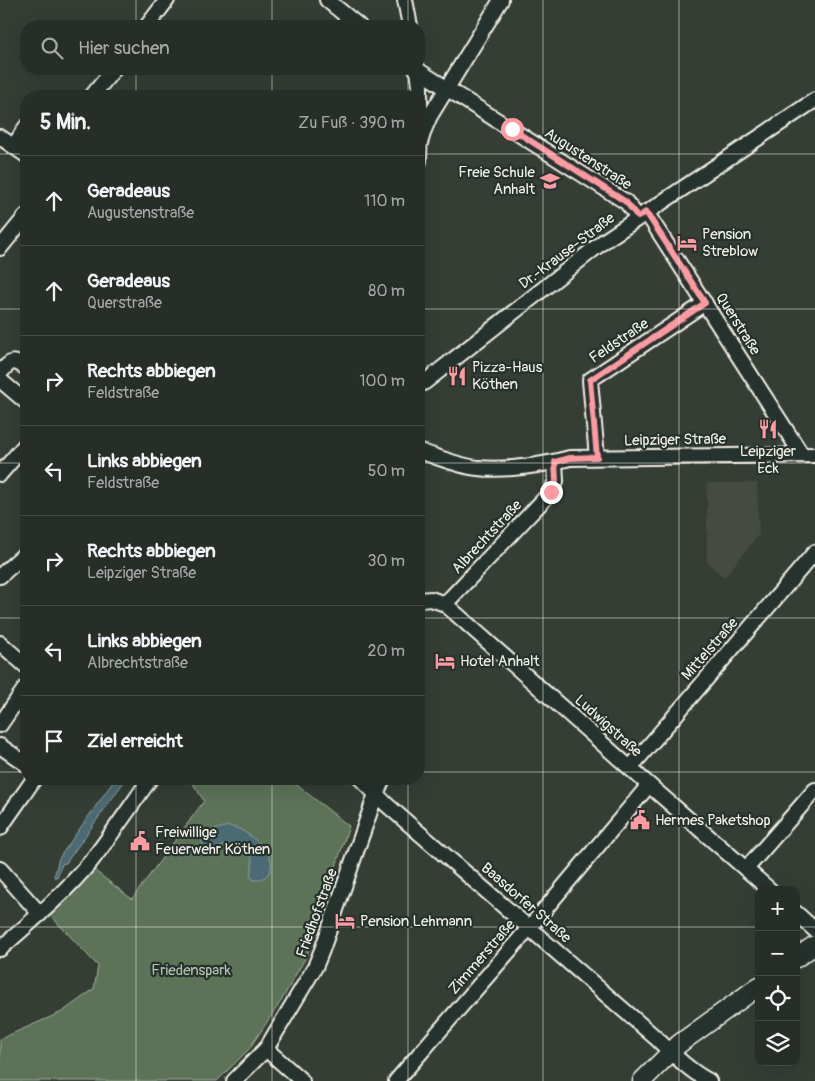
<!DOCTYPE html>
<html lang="de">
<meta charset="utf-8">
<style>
:root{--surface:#272e28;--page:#333a34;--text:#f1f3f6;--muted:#a4a8a8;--line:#434a45}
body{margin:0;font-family:Pangolin,sans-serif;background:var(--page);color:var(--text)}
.controls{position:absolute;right:15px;bottom:15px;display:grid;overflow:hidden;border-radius:10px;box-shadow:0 5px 20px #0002}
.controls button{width:45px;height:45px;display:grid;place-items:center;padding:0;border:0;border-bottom:1px solid var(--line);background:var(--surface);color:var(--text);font:25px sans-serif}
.stop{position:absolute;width:15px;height:15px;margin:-11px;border:4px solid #ff9aa2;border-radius:50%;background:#fff}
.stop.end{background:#ff9aa2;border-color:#fff;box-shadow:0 1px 5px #0008}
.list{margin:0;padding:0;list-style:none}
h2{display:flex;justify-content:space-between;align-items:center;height:65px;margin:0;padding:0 20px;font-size:21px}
h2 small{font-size:16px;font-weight:400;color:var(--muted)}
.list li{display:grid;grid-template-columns:32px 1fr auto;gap:15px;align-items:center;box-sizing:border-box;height:90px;padding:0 20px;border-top:1px solid var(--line)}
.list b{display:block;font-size:19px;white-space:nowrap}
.list p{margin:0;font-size:16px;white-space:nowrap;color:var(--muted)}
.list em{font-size:16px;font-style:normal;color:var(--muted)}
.icon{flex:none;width:28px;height:28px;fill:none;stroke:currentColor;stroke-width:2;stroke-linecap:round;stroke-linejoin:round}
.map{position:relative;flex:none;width:815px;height:1081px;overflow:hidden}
.search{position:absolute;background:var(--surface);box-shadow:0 5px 20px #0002;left:20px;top:20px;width:405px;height:55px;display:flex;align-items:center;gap:12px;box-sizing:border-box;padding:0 18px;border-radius:20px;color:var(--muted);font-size:19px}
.panel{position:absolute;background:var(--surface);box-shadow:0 5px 20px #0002;left:20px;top:90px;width:405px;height:695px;border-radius:20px}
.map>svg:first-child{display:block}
</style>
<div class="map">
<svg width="815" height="1081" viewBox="0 0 815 1081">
<rect width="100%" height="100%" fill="#343e35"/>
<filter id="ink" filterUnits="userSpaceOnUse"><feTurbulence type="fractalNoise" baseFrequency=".02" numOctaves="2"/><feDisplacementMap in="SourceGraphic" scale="10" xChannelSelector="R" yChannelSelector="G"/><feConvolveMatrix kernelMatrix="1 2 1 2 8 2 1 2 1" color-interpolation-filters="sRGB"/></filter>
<g filter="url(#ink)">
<path fill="#454b3f" d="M707 483H757L759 534 724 578 707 562Z"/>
<path fill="#5c7358" stroke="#a8b2a0" d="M190 779H289L349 826 307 955 281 1001 249 1049 217 1081H0V1039L62 1012 94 989 98 966 50 915 91 868 132 899 204 801Z"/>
<g fill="#4c6a73" stroke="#8fa0a2">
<path d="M115 779H126L66 863 62 864 57 877H54L59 858Z"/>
<path d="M228 826C232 827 236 828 239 829 253 836 281 858 268 874 264 879 260 880 254 880L250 876C251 870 254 862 251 856 247 846 233 844 223 846 219 847 213 851 208 851 205 850 204 849 203 846 198 834 219 828 228 826Z"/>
</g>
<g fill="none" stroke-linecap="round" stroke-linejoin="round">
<defs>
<g id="minor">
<path d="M327 0 359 26"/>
<path d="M405 0 410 26"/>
<path d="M147 26 167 0"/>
<path d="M416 69 626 202 638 217"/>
<path d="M418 69 420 86V124L419 161"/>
<path d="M92 96 114 69"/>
<path d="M0 137 26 155"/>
<path d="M420 143 424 130 430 116 501 0"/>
<path d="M14 146 26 127"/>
<path d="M646 212 802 455"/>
<path d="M0 248 26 216"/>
<path d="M0 373C10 362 12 358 26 368"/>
<path d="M0 380 26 402"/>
<path d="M419 385 425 382 604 241 815 100"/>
<path d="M419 451C438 457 458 466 478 468 505 471 544 465 570 458L815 455"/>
<path d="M597 457 590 380 705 303"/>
<path d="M0 474 26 444"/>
<path d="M0 576 26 553"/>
<path d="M419 600 431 599 445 604 649 785 770 890"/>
<path d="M445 604 551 492 556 481 555 462"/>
<path d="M0 643 26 666"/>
<path d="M0 725 26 687"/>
<path d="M0 746 26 764"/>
<path d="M630 768 815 552"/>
<path d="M361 779 387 805 656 1038C672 1053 689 1071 709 1081"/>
<path d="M0 828 34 779"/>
<path d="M0 869 40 914"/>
<path d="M746 869 815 790"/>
<path d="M796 913 815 930"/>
<path d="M0 949C32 921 65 893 92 860 112 834 131 806 150 779"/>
<path d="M266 1049 302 1081"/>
<path d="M234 1081 266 1049 315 967 322 950 376 794 383 779"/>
<path d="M396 1081 529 928 649 785"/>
</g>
<g id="major">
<path d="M796 958 815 945"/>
<path d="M642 1081 679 1044 759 986"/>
</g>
</defs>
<use href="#minor" stroke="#f4f1e8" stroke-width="18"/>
<use href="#major" stroke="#f4f1e8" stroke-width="21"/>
<use href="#minor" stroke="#26332d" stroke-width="14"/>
<use href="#major" stroke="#26332d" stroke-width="18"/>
</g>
</g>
<g fill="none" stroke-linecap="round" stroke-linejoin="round" filter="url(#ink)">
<path stroke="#ff9aa2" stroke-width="6" d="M512 129 626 202 638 217 646 212 705 303 590 380 597 457 570 458 555 462 556 481 551 492"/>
</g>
<path fill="none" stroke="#f4f1e8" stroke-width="1" stroke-opacity="0.55" d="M136 0V26M272 0V26M408 0V26M543 0V1081M679 0V1081M136 69V96M272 69V96M408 69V96M0 154H26M419 154H815M0 309H26M419 309H815M0 463H26M419 463H815M0 618H26M419 618H815M0 772H26M419 772H815M136 779V1081M272 779V1081M408 779V1081M0 927H759M796 927H815"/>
<defs>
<symbol id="school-bare" viewBox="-9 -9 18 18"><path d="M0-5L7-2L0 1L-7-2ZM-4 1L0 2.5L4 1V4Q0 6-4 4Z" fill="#ff9aa2" stroke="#26332d" stroke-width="2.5" paint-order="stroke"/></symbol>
<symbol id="hotel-bare" viewBox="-9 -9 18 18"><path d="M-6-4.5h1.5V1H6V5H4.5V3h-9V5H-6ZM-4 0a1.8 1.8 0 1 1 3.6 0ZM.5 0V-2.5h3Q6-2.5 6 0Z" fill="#ff9aa2" stroke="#26332d" stroke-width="2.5" paint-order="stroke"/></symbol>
<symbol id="restaurant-bare" viewBox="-9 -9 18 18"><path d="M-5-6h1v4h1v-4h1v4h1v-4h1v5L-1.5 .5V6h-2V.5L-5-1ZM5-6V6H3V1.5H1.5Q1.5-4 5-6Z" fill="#ff9aa2" stroke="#26332d" stroke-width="2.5" paint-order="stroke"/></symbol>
<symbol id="civic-bare" viewBox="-9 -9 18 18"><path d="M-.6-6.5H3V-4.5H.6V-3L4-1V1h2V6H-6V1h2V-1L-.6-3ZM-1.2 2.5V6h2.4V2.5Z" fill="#ff9aa2" stroke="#26332d" stroke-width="2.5" paint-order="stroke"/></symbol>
</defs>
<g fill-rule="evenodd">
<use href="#school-bare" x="536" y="167" width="28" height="28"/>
<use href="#hotel-bare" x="673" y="229" width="28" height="28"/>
<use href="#restaurant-bare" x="443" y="362" width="28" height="28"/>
<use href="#restaurant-bare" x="754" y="415" width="28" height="28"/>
<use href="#hotel-bare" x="431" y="647" width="28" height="28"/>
<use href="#civic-bare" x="626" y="806" width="28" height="28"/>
<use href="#civic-bare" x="126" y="827" width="28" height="28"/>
<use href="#hotel-bare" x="331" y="907" width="28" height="28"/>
</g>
<g text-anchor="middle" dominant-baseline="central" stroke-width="4.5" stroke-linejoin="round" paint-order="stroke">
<g font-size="15" fill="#f4f1e8" stroke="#26332d">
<text transform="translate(588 159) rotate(33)">Augustenstraße</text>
<text transform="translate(567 251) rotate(-37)">Dr.-Krause-Straße</text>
<text transform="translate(738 324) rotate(58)">Querstraße</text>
<text transform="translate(619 341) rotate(-34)">Feldstraße</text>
<text transform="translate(675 440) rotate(-1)">Leipziger Straße</text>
<text transform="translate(487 537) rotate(-47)">Albrechtstraße</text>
<text transform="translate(710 649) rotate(-49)">Mittelstraße</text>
<text transform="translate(608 726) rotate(42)">Ludwigstraße</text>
<text transform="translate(526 903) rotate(41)">Baasdorfer Straße</text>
<text transform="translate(317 913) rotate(-70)">Friedhofstraße</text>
<text transform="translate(482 957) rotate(-49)">Zimmerstraße</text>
</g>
<g font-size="15" fill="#f4f1e8" stroke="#26332d" text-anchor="start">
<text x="535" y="172" text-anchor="end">Freie Schule<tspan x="535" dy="17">Anhalt</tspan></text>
<text x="702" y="234">Pension<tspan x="702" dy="17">Streblow</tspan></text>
<text x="472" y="367">Pizza-Haus<tspan x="472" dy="17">Köthen</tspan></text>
<text x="768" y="451" text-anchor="middle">Leipziger<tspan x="768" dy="17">Eck</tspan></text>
<text x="460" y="661">Hotel Anhalt</text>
<text x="655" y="820">Hermes Paketshop</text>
<text x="155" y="832">Freiwillige<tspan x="155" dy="17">Feuerwehr Köthen</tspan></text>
<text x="360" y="921">Pension Lehmann</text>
</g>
<g font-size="15" fill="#b7bfae" stroke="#26332d">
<text x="191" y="970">Friedenspark</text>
</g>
</g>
</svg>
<div class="controls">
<button>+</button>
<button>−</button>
<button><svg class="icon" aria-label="locate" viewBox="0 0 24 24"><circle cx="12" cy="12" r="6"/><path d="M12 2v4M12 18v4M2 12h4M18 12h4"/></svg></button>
<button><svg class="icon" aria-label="layers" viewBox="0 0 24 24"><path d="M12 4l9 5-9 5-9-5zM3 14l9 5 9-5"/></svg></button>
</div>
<div class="stop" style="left:512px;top:129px"></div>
<div class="stop end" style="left:551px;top:492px"></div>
<div class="search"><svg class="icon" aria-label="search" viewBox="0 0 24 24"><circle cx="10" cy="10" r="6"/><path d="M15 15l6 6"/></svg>Hier suchen</div>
<section class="panel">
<h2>5 Min.<small>Zu Fuß · 390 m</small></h2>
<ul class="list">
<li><svg class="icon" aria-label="ahead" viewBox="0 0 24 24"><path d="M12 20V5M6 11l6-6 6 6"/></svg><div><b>Geradeaus</b><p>Augustenstraße</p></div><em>110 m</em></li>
<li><svg class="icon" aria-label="ahead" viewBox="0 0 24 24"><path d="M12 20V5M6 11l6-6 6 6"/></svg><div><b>Geradeaus</b><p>Querstraße</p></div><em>80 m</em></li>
<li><svg class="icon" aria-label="right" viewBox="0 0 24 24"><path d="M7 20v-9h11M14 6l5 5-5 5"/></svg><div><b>Rechts abbiegen</b><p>Feldstraße</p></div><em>100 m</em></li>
<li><svg class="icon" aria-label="left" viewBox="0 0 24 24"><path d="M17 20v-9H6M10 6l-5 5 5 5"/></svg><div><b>Links abbiegen</b><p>Feldstraße</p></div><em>50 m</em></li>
<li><svg class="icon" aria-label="right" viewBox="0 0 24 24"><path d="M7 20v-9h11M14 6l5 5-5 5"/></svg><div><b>Rechts abbiegen</b><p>Leipziger Straße</p></div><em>30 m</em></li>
<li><svg class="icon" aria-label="left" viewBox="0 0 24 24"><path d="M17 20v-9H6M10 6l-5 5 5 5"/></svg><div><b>Links abbiegen</b><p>Albrechtstraße</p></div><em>20 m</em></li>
<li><svg class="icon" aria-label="arrive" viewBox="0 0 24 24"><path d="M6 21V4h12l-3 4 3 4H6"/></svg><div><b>Ziel erreicht</b></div></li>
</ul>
</section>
</div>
